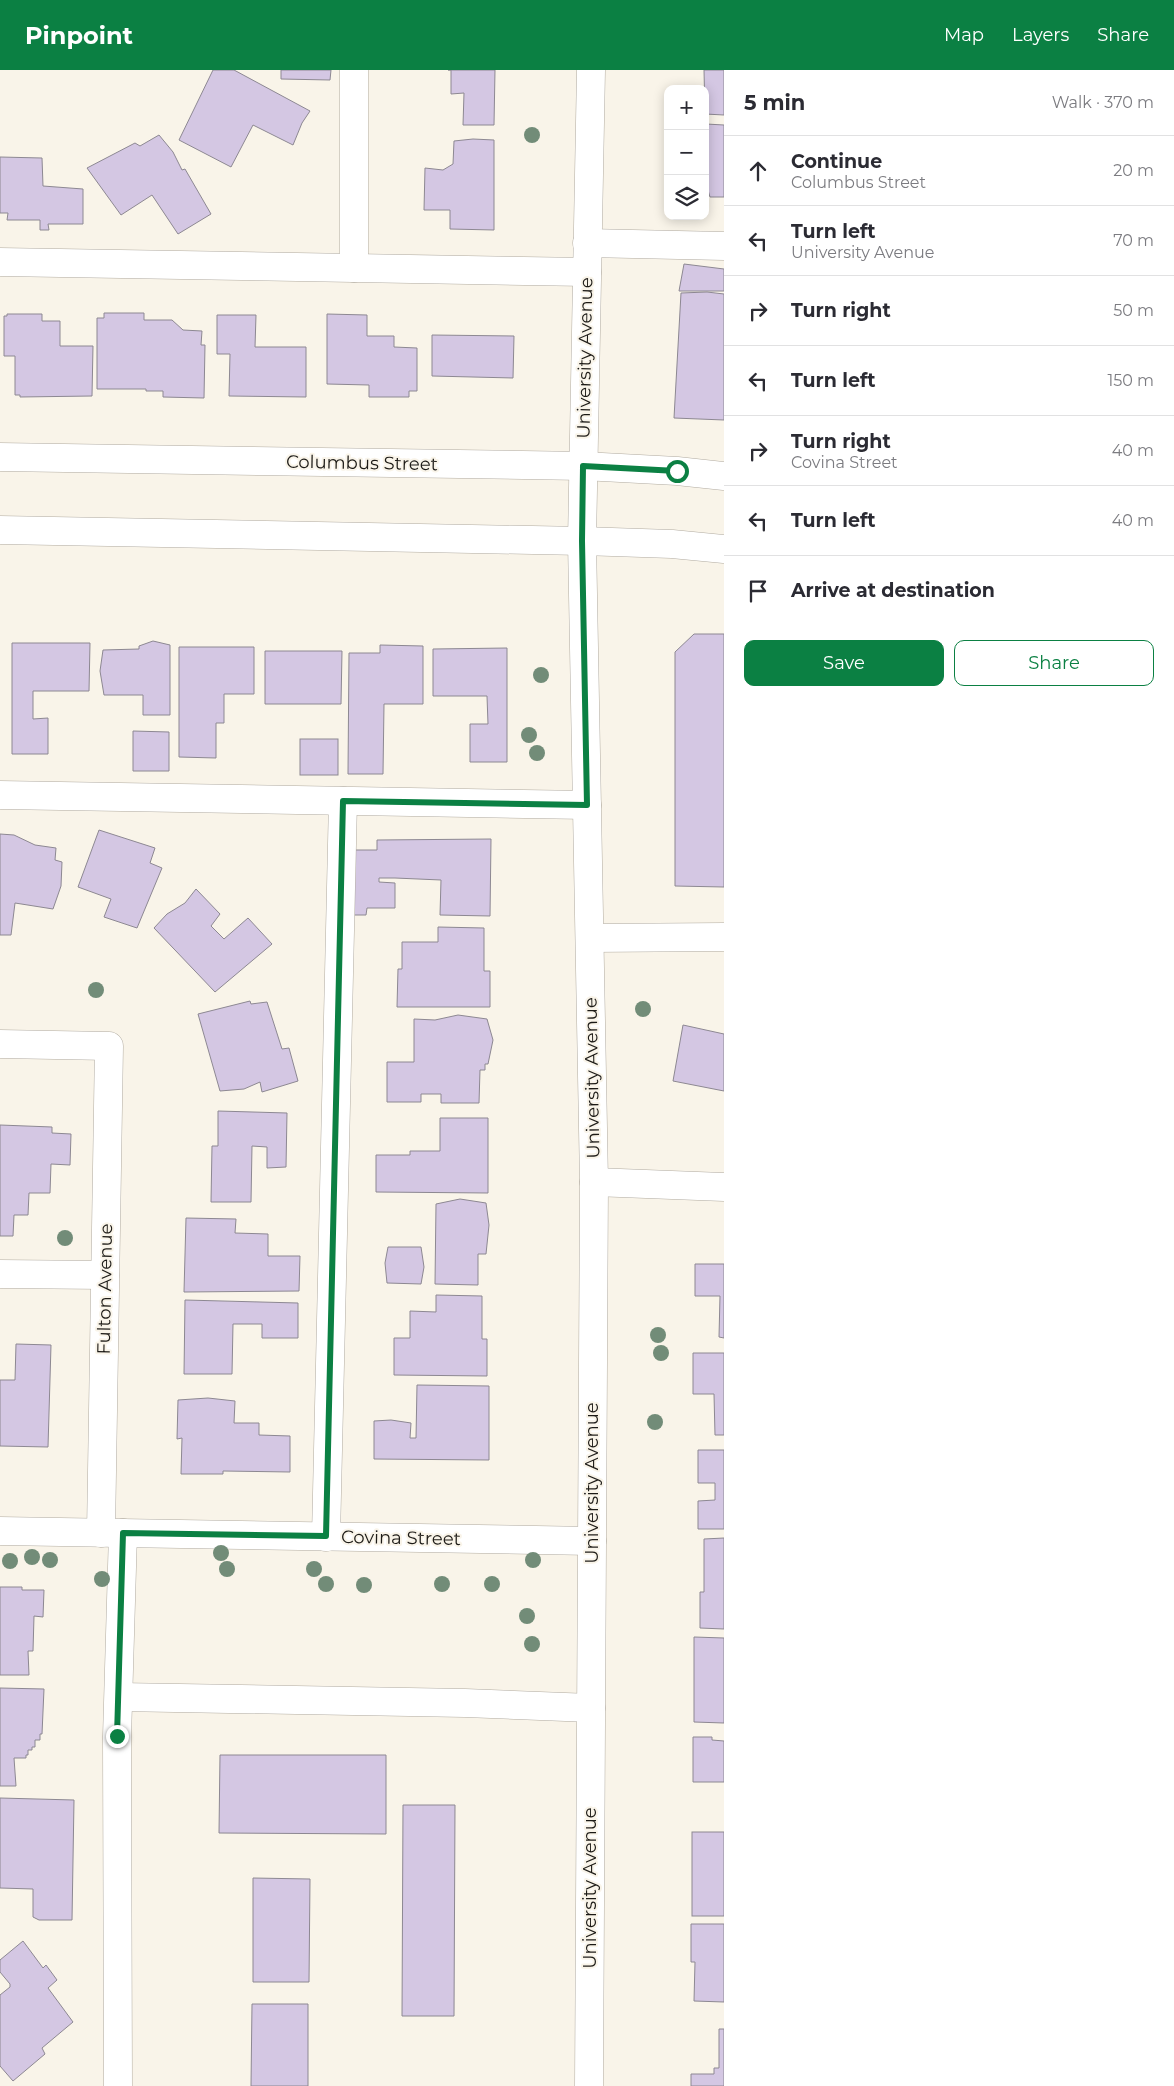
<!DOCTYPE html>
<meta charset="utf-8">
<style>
:root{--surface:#fff;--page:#f2f2f3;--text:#2b2b33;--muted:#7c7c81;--line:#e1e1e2;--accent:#0b8043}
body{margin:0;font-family:Montserrat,sans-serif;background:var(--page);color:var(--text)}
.controls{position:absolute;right:15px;top:15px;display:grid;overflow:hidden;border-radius:10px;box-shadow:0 2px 12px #0003}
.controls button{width:45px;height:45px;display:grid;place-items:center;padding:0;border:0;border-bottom:1px solid var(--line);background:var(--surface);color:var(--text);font:25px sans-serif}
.stop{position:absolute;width:15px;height:15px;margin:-11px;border:4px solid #0b8043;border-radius:50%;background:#fff}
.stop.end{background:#0b8043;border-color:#fff;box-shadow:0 1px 5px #0008}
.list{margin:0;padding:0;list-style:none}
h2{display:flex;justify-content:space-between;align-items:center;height:65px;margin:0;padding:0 20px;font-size:21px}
h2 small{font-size:16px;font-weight:400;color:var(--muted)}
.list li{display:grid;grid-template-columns:32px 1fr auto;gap:15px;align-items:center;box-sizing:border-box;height:70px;padding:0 20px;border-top:1px solid var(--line)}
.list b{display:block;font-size:19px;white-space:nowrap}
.list p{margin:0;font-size:16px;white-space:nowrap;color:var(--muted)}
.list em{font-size:16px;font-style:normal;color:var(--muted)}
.actions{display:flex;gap:10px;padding:15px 20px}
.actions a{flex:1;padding:11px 0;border:1px solid var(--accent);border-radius:10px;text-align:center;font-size:18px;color:var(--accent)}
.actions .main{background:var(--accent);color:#fff}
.icon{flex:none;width:28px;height:28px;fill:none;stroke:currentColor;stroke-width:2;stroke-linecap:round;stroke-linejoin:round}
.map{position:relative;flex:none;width:724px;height:2016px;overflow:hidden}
header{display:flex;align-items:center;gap:30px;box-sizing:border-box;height:70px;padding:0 25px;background:var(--accent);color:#fff}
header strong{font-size:24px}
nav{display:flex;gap:28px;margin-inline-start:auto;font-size:18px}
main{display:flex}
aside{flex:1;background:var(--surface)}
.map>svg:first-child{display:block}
</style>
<header>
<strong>Pinpoint</strong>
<nav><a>Map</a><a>Layers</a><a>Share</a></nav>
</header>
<main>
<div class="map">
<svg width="724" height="2016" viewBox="0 0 724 2016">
<rect width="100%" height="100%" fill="#f9f4e9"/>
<g fill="#d4c7e3" stroke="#8d8892">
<path d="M213 0H234L310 41 302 53 293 75 253 55 231 97 179 70Z"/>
<path d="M281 0H331L330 10 281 9Z"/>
<path d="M448 0H495L494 55H463L464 23 451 24V0Z"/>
<path d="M704 0H724V45L705 44Z"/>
<path d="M706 54 724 55V127H710L705 110Z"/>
<path d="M159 65 173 82 182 100 185 99 211 144 178 164 152 125 121 145 87 98 135 73 140 76Z"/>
<path d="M473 69 494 70V160L450 159V140H424L425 98 443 100 453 94 454 71Z"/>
<path d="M0 87 42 88 43 116 83 119V154H48L49 160H40V150H7L8 143H0Z"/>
<path d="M684 194 724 199V221H679Z"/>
<path d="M707 222 724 224V350L674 348 681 223Z"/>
<path d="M104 243H144V250H172L183 260 202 261 201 275H205L204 328 163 327V321H146V319H97V248H104Z"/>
<path d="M7 244H42V251H60V276H93L92 326 20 327V325H15V286H4V246H7Z"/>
<path d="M327 244 367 245V266H394V277L417 278V321H409V327H369V315L327 314Z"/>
<path d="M217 245H256L255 277H306V327L229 326 230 284H217Z"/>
<path d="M432 265 514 266 513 308 432 306Z"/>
<path d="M694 564H724V817L675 816V582Z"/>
<path d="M153 571 170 575V645H143V625H104L100 601 103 580 139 579V576Z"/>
<path d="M12 573H90L89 621H33V649L48 648V684H12Z"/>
<path d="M380 575 423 576V634H384L383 704H348L349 583H380Z"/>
<path d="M179 577H254V624H224V653H216V688L179 687Z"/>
<path d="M507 578V692H470V654H488L487 626H433V579Z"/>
<path d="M265 581H342L341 634H265Z"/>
<path d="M133 661 169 662V701H133Z"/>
<rect x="300" y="669" width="38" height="36"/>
<path d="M99 760 155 778 150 793 162 798 137 858 104 847 111 829 78 817Z"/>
<path d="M0 764 14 765 35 775 56 778 55 790 62 792 61 816 53 839 15 833 11 865H0Z"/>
<path d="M491 769 490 846 440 845 441 810 395 808H379V812L395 813V838H367L366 845H353L354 780H377V770Z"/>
<path d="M196 819 220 844 211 856 224 869 248 848 272 874 215 922 154 858 167 844 185 833Z"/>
<path d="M438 857 484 858V901H490V937H397L398 899H402V872H438Z"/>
<path d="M250 931 251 934 267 932 282 979 289 978 298 1011 262 1022 260 1012 244 1019 220 1021 198 944Z"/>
<path d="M458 945 487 949 493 970 488 994H485V1000H480L479 1033H441V1024H421V1032H387V992H414V949L435 950Z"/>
<path d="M683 955 724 964V1021L673 1011Z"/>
<path d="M218 1041 287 1043 286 1097 267 1098V1077L252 1076 251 1132H211L212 1076H218Z"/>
<path d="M440 1048H488V1123L376 1122V1085H410V1081H440Z"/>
<path d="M0 1055 52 1057V1063L71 1064 70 1095 51 1094 50 1123H29L28 1145H14L13 1166H0Z"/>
<path d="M460 1129 486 1133 489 1155 486 1184H478V1215L435 1214 436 1134Z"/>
<path d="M186 1148 236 1149 235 1163 268 1164V1186H300L299 1221 184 1222Z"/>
<path d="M388 1177H421L424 1197 421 1214 387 1213 385 1193Z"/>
<path d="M695 1194H724V1268L719 1267 720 1226H695Z"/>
<path d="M436 1225 482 1226V1269H487V1306L394 1305V1268H410V1241L436 1242Z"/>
<path d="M185 1230 298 1233V1268H262V1254H233L232 1304H184Z"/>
<path d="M16 1274 51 1275 48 1377 0 1376V1310H15Z"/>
<path d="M693 1283H724V1365H715L714 1324H693Z"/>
<path d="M417 1315 489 1316V1390L374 1389V1351L391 1350 411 1353 410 1368H416Z"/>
<path d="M208 1328 235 1331 234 1353H259V1365L290 1366V1402L223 1401V1404H181L182 1368 177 1369 178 1330Z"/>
<path d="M698 1380H724V1459H698V1431L715 1430V1413H698Z"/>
<path d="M724 1468V1559L700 1558V1522H704V1469Z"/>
<path d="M0 1517H22V1520H44L43 1547 34 1546 33 1581H28L29 1605H0Z"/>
<path d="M694 1567 724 1568V1653L694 1652Z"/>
<path d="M0 1618 44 1619 42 1664H40V1670H35V1677H32V1680H28V1685H26V1688H14L16 1716H0Z"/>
<path d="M693 1667H712V1670L724 1671V1712H693Z"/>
<path d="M220 1685H386V1764L219 1763Z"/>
<path d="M0 1728 74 1730 72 1850H39L33 1847V1819L0 1818Z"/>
<path d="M403 1735H455L454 1946H402Z"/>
<rect x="692" y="1762" width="32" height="84"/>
<path d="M253 1808 310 1809 309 1912H253Z"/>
<path d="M691 1854H724V1932L694 1931 695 1892H691Z"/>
<path d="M23 1871 43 1898 46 1895 57 1910 48 1918 73 1952 42 1978 45 1984 13 2011 0 1996V1925L10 1917V1914L0 1902V1890Z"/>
<path d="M252 1934H308V2016H251Z"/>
<path d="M719 1959H724V2016H691V2004H714V1998H719Z"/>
</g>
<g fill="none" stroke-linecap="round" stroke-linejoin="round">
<defs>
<g id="minor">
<path d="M587 173 724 176"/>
<path d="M0 192 587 202"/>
<path d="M354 198V0"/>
<path d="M0 725 587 735"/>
<path d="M590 868 724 867"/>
<path d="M0 974 109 976 101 1463"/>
<path d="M594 1112 724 1117"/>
<path d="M0 1204 105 1205"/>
<path d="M0 1461 592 1471"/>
<path d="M326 1467 343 731"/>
<path d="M119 1627 465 1633 591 1638"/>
<path d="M118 2016 117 1667 123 1463"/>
<path d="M589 2016 594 1112 582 471 591 0"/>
</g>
<g id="major">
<path d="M0 387 583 396 677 401 724 406"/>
<path d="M0 460 582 471 672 474 724 479"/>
</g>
</defs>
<use href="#minor" stroke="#b1aba1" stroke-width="29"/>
<use href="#major" stroke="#b1aba1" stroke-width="29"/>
<use href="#minor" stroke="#fff" stroke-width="28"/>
<use href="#major" stroke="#fff" stroke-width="28"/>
</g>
<g fill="#728c78">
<circle cx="532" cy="65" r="8"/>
<circle cx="541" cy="605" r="8"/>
<circle cx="529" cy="665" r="8"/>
<circle cx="537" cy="683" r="8"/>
<circle cx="96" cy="920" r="8"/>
<circle cx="643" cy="939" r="8"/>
<circle cx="65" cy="1168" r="8"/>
<circle cx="658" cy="1265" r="8"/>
<circle cx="661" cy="1283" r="8"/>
<circle cx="655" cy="1352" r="8"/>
<circle cx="221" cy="1483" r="8"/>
<circle cx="32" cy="1487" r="8"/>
<circle cx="50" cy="1490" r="8"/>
<circle cx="533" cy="1490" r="8"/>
<circle cx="10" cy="1491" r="8"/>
<circle cx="227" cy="1499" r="8"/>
<circle cx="314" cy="1499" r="8"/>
<circle cx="102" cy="1509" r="8"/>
<circle cx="326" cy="1514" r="8"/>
<circle cx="442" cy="1514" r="8"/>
<circle cx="492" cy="1514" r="8"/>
<circle cx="364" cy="1515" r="8"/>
<circle cx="527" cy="1546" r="8"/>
<circle cx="532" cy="1574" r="8"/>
</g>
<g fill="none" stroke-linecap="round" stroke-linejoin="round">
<path stroke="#0b8043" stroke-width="6" d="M117 1666 123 1463 326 1466 343 731 587 735 582 471 583 396 677 401"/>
</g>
<g text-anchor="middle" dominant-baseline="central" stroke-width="4" stroke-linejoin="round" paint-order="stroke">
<g font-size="18" fill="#1c1a16" stroke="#f9f4e9">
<text transform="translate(585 288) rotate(-89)">University Avenue</text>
<text transform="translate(362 393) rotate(1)">Columbus Street</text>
<text transform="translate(592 1008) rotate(-91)">University Avenue</text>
<text transform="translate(105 1219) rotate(-89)">Fulton Avenue</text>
<text transform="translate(592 1413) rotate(-90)">University Avenue</text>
<text transform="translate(401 1468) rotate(1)">Covina Street</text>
<text transform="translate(590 1818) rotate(-90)">University Avenue</text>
</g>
</g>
</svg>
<div class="controls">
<button>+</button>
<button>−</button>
<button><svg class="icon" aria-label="layers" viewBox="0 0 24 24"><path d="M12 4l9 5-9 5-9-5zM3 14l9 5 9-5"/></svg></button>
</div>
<div class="stop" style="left:677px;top:401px"></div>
<div class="stop end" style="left:117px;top:1666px"></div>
</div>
<aside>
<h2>5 min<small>Walk · 370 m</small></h2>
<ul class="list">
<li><svg class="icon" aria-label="ahead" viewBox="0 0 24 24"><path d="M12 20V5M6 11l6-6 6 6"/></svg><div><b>Continue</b><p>Columbus Street</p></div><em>20 m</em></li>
<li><svg class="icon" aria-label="left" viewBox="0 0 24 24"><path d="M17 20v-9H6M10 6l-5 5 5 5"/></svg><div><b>Turn left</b><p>University Avenue</p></div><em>70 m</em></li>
<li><svg class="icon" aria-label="right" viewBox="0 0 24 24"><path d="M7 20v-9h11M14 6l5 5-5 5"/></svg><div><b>Turn right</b></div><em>50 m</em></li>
<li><svg class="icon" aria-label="left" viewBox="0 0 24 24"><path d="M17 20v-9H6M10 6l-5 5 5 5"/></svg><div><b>Turn left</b></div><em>150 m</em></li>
<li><svg class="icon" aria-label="right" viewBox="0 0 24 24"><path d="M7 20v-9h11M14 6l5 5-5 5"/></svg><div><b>Turn right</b><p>Covina Street</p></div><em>40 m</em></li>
<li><svg class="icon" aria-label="left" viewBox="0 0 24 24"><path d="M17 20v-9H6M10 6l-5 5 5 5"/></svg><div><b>Turn left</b></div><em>40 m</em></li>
<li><svg class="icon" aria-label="arrive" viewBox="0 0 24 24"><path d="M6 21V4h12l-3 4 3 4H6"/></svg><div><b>Arrive at destination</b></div></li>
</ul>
<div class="actions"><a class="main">Save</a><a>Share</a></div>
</aside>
</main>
